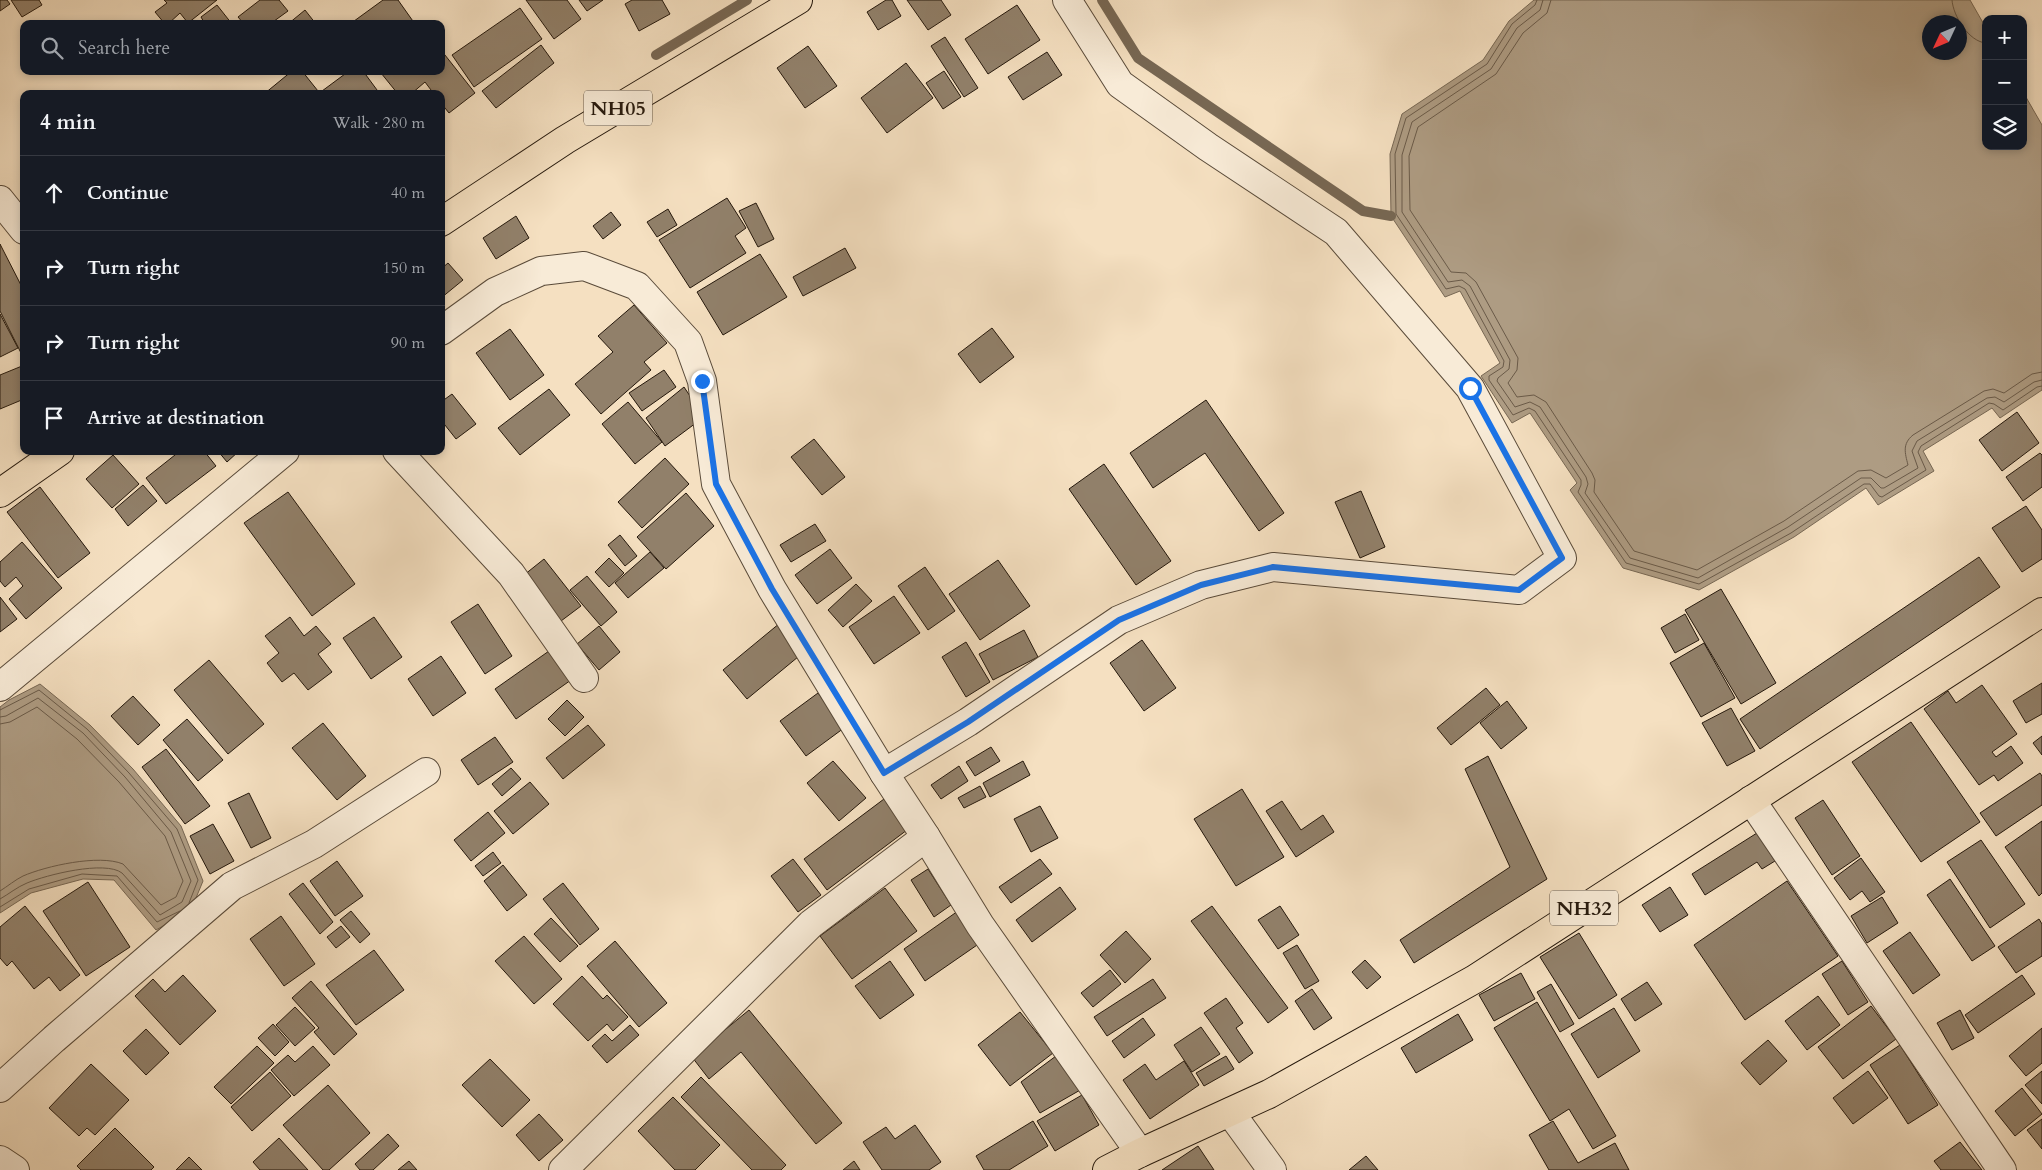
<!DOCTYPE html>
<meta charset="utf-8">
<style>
:root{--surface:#171b24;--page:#20242c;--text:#f1f3f6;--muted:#9ea1a6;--line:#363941}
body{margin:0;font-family:Cardo,serif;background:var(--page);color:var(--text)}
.controls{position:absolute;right:15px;top:15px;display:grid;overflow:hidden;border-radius:10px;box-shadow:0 2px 8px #0003}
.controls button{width:45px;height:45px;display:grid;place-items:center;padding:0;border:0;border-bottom:1px solid var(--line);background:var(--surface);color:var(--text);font:25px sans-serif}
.compass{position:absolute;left:1922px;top:15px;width:45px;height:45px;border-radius:50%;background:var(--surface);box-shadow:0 2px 8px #0003;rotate:226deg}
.stop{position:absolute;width:15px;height:15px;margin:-11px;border:4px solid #1a73e8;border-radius:50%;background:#fff}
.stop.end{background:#1a73e8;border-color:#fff;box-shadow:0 1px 5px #0008}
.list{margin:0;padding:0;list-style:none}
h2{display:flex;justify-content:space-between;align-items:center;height:65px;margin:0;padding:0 20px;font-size:21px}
h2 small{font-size:16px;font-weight:400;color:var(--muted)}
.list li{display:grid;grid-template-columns:32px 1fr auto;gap:15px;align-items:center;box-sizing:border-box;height:75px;padding:0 20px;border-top:1px solid var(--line)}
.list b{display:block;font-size:19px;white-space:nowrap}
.list em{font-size:16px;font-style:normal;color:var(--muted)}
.icon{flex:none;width:28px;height:28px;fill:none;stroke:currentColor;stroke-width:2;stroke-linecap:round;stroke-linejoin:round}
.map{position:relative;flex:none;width:2042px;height:1170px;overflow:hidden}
.search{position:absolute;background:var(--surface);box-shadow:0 2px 8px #0003;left:20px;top:20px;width:425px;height:55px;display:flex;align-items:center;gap:12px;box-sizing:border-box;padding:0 18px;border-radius:10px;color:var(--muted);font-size:19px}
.panel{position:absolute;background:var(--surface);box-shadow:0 2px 8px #0003;left:20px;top:90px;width:425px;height:365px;border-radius:10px}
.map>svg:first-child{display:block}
</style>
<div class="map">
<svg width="2042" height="1170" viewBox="0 0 2042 1170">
<rect width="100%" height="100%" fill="#f5e0c1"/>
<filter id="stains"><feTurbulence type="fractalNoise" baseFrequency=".004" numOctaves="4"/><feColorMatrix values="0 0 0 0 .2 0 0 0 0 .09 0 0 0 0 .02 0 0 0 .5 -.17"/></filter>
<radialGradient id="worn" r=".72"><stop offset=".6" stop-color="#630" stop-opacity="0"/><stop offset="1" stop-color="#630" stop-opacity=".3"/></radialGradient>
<g fill="#ae9c83" stroke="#776753" fill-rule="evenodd">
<path d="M1534 0H1970L1986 28V146H2023V92L2042 125V390L2000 418 1992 408 1923 451 1934 471 1878 505 1866 488 1794 537 1699 590 1623 568 1570 490 1577 483 1530 413 1512 423 1481 376 1500 363 1460 291 1445 297 1391 216 1390 154 1402 114 1483 60 1509 21ZM1930 22H1960V52H1930Z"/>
<path d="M40 684 90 725 133 769 181 826 203 881 191 910 156 930 114 880 83 879 31 893 0 913V707L9 700Z"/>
</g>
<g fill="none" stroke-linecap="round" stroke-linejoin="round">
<g stroke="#6a5a48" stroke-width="1">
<path d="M1537 0 1535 5 1512 24 1487 64 1406 118 1395 154 1396 214 1446 289 1459 286 1465 289 1504 361 1503 367 1489 376V380L1513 415 1529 408 1535 411 1581 480V485L1578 492 1626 563 1699 584 1791 533 1864 484H1870L1879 496 1882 497 1926 470 1918 452 1921 446 1989 403 1994 404 2003 410 2037 387 2042 386"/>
<path d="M1543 0 1540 10 1517 28 1491 69 1412 122 1402 155V212L1448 282 1462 280 1470 286 1510 360 1509 369 1498 378 1497 381 1515 407 1530 402 1540 407 1586 477 1588 484 1585 493 1630 558 1698 578 1788 527 1861 478H1871L1881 488H1884L1918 468 1912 451 1917 441 1987 398 1995 397 2004 402 2034 382 2042 380"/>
<path d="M1551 0 1547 13 1523 33 1496 74 1418 127 1409 156 1410 210 1451 272 1466 273 1476 282 1518 358 1517 370 1508 383 1517 397 1534 395 1546 402 1592 473 1595 480 1594 492 1634 551 1697 570 1784 521 1858 471 1871 470 1886 478 1908 465C1905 453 1902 444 1913 435L1984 391 1993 389 2004 393 2032 374 2042 372"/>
<path d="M1952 0C1953 16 1969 42 1986 43"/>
<path d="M0 710 39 690 87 729 129 773 177 829 198 880 189 903"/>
<path d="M0 717 6 716 38 698 83 733 125 777 171 832 191 881 182 902 160 915 122 873C105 860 46 875 27 883 17 887 9 894 0 899"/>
<path d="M0 724 10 722 37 707 77 739 119 782 165 836 183 881 176 897 161 905 123 864C99 854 46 866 23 876 15 880 8 886 0 891"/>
<path d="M0 907 29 889 82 874 117 876 157 922 180 911"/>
</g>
<g stroke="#776753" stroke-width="10">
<path d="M1102 0 1138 58 1363 211 1391 216"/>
<path d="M656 55 747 0"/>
</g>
</g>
<g fill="#91806a" stroke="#25180c">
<path d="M0 0H7L10 4 0 11Z"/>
<path d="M11 0H39L42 5 22 17Z"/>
<path d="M164 0H217L188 23 180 13 168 24H165L155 12 167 3Z"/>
<path d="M260 0H279L288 11 270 24H244L238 17Z"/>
<path d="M383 0H398L415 24H350Z"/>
<path d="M526 0H567L581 19 554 39Z"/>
<path d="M579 0H603L587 11Z"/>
<path d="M632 0H662L670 14 639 31 625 4Z"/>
<path d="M886 0H892L901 16 878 30 867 12Z"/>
<path d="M907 0H941L951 15 928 30Z"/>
<path d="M217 5 232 24H205L201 17Z"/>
<path d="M1017 5 1040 40 988 74 965 39Z"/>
<path d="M520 8 542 39 474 87 452 55Z"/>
<path d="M305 10 316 24H288Z"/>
<path d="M945 37 978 88 964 97 931 46Z"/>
<path d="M541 45 554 63 496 108 482 91Z"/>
<path d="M808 46 837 86 805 108 777 68Z"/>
<path d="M441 50 475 93 449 113 441 103V94H434L425 82 411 94H398L381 73 441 71Z"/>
<path d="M1047 52 1062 75 1023 100 1008 77Z"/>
<path d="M906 63 933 98 887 133 861 98Z"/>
<path d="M292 71H302L318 91 314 94H264Z"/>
<path d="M349 71H363L380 94H318Z"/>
<path d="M944 71 961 97 943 109 926 83Z"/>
<path d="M727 198 746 228 735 236 746 253 690 288 659 240Z"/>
<path d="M756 203 774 239 758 247 739 211Z"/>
<path d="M668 209 677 225 657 237 647 222Z"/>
<path d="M611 212 621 225 603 239 593 226Z"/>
<path d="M516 216 529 238 496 259 483 238Z"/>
<path d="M0 244 24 291V359L0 311Z"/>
<path d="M845 248 856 268 803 296 793 277Z"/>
<path d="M760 254 787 297 723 335 697 292Z"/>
<path d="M448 263 463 280 441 298V269Z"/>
<path d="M634 305 667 343 644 362 651 370 601 414 575 384 613 352 598 336Z"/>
<path d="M0 314 18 348 0 357Z"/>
<path d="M992 328 1014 357 980 383 958 354Z"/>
<path d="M510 329 544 375 510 400 476 353Z"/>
<path d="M22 366 24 370V399L0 409V375Z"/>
<path d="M664 370 676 387 642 411 629 393Z"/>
<path d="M684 387 704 417 665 446 646 418Z"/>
<path d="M549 389 570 415 520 455 498 428Z"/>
<path d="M452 394 476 424 456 439 441 420V402Z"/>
<path d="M1206 400 1284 513 1259 531 1205 453 1153 488 1130 453Z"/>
<path d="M628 402 662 442 635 464 602 424Z"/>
<path d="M2017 412 2039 443 2002 471 1979 440Z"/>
<path d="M814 439 845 477 822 495 791 457Z"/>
<path d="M180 451H204L216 466 166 504 146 478Z"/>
<path d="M218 451H239L227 462Z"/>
<path d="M2040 453 2042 455V487L2023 501 2006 477Z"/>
<path d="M113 455 139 484 112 508 86 479Z"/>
<path d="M665 458 689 484 642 528 618 502Z"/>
<path d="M1104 464 1171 561 1136 585 1069 489Z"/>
<path d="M143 485 157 501 128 526 115 509Z"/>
<path d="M40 487 90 553 58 578 7 512Z"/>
<path d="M1361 491 1385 547 1360 558 1335 502Z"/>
<path d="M288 492 355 584 312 616 244 523Z"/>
<path d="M686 493 714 526 666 569 637 537Z"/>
<path d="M2026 506 2042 530V559L2022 572 1992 528Z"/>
<path d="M815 524 826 541 791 562 780 545Z"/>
<path d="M620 535 637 556 625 566 608 545Z"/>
<path d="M22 542 62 588 26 619 9 599 23 586 16 577 5 587 0 581V562Z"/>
<path d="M830 549 852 578 817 604 795 575Z"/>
<path d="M650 552 664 568 628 598 615 583Z"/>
<path d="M1979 557 2000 587 1760 749 1740 719Z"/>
<path d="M609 558 624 573 609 587 595 572Z"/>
<path d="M544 559 581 606 561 621 524 575Z"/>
<path d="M998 560 1030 606 980 640 949 594Z"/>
<path d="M925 567 955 611 928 630 898 586Z"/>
<path d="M587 576 617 612 601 626 570 590Z"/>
<path d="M856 584 872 601 843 627 828 610Z"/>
<path d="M1721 589 1776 683 1741 704 1685 610Z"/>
<path d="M894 596 920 633 874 664 849 627Z"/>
<path d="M0 597 17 619 0 632Z"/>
<path d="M478 604 512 656 485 674 451 622Z"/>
<path d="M1685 614 1699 640 1675 653 1661 628Z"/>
<path d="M290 617 304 636 316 626 331 644 318 654 332 672 308 690 294 673 282 682 267 663 279 653 265 636Z"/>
<path d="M374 617 402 657 371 679 343 638Z"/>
<path d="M780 623 804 652 747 699 723 670Z"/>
<path d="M599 626 620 652 599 670 577 644Z"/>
<path d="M1024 630 1038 657 993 680 979 654Z"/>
<path d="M1142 640 1176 688 1144 711 1110 663Z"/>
<path d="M966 642 990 682 966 697 942 657Z"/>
<path d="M1704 643 1735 698 1701 717 1670 663Z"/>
<path d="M549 651 571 680 516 719 495 689Z"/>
<path d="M441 656 466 693 433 716 408 679Z"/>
<path d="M209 660 264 724 228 754 174 690Z"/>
<path d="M2042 683V714L2026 723 2013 701Z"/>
<path d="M1982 685 2017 734 1992 752 1996 757 2011 746 2023 763 1998 781 1994 775 1979 785 1924 709 1948 691 1956 703Z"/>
<path d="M1486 688 1500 705 1451 745 1437 728Z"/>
<path d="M818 693 844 728 806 756 780 721Z"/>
<path d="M133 696 160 725 138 745 111 716Z"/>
<path d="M567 700 584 717 565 736 548 719Z"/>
<path d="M1507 701 1527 728 1501 749 1480 723Z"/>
<path d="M1731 708 1755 751 1727 766 1702 723Z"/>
<path d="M187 719 223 760 198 781 163 740Z"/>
<path d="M1911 722 1980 822 1921 862 1852 762Z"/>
<path d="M323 723 366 776 337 800 292 748Z"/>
<path d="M588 725 605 745 563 779 546 758Z"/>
<path d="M2042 736V755L2033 743Z"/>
<path d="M495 737 513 762 478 785 461 760Z"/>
<path d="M991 747 1000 761 975 776 966 762Z"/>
<path d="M166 749 210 806 185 824 142 767Z"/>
<path d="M1488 756 1547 879 1414 963 1400 940 1510 867 1465 769Z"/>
<path d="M833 761 866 798 839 821 807 783Z"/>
<path d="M1023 761 1030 775 990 797 983 783Z"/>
<path d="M959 766 968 781 941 799 931 785Z"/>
<path d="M511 768 521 779 502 796 492 784Z"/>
<path d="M2040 773 2042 776V805L1996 836 1980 813Z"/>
<path d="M530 782 549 804 513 834 494 811Z"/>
<path d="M980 786 986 797 964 808 958 798Z"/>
<path d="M1242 789 1284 857 1236 886 1194 819Z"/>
<path d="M249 793 271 838 251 848 228 803Z"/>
<path d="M884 799 907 830 827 890 804 859Z"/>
<path d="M1823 800 1860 856 1832 875 1795 818Z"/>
<path d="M1282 801 1301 830 1323 815 1334 832 1296 857 1266 811Z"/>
<path d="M1040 806 1058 838 1031 852 1014 819Z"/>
<path d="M488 812 505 833 471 861 454 840Z"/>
<path d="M2042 821V893L2039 896 2005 847Z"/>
<path d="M213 824 234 861 210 874 190 836Z"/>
<path d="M1757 833 1775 861 1762 869 1757 862 1705 895 1692 874Z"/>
<path d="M1981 840 2025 904 1990 928 1947 862Z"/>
<path d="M493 852 501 863 483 876 475 866Z"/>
<path d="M1861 858 1885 892 1870 902 1862 891 1850 900 1834 878Z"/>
<path d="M793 859 821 895 798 912 771 876Z"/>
<path d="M1040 859 1052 874 1011 903 999 887Z"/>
<path d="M337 861 363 896 335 916 310 881Z"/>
<path d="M503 865 527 895 507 911 484 881Z"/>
<path d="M928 869 951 905 934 917 911 880Z"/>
<path d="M1950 879 1995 946 1972 961 1927 895Z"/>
<path d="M1787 881 1838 956 1745 1020 1694 945Z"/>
<path d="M88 882 130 947 86 976 43 911Z"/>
<path d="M303 883 333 922 320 934 289 894Z"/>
<path d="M563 883 599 929 580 945 543 899Z"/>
<path d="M1060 887 1076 909 1032 942 1016 920Z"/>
<path d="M1670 887 1688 915 1660 932 1642 905Z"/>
<path d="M885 888 917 931 852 979 820 936Z"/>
<path d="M1882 897 1898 923 1867 943 1851 916Z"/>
<path d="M25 906 80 975 60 991 49 977 34 989 12 961 7 966 0 958V927Z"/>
<path d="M1212 906 1288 1008 1268 1023 1191 921Z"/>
<path d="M1280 906 1299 935 1278 949 1258 920Z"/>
<path d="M351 911 370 934 360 943 340 920Z"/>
<path d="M958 911 980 943 925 981 904 949Z"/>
<path d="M281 916 315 964 284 986 250 939Z"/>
<path d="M551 918 578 946 560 962 534 934Z"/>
<path d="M2039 919 2042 924V956L2016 973 1998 947Z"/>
<path d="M341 926 350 937 336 948 327 937Z"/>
<path d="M1126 931 1151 959 1125 983 1100 955Z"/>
<path d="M1910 932 1940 975 1913 994 1883 951Z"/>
<path d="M1579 933 1617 995 1579 1019 1540 957Z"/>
<path d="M524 936 562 979 534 1004 495 961Z"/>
<path d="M615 941 667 1003 639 1027 587 966Z"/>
<path d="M1297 945 1319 981 1305 989 1283 953Z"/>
<path d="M374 950 404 990 356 1025 326 985Z"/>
<path d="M1365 960 1381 977 1367 989 1352 972Z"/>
<path d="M890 961 914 995 880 1019 855 986Z"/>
<path d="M1842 961 1868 1002 1848 1015 1822 974Z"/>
<path d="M1110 970 1121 984 1093 1007 1081 993Z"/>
<path d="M1521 973 1535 999 1494 1021 1479 995Z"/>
<path d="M183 975 216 1011 180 1045 135 996 153 979 165 992Z"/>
<path d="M2022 975 2035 994 1978 1033 1965 1015Z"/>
<path d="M582 976 603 999 607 995 628 1017 613 1031 607 1024 588 1041 553 1004Z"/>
<path d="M1153 979 1166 998 1107 1036 1094 1017Z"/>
<path d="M311 981 357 1034 334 1055 314 1032 319 1028 292 998Z"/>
<path d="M1647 982 1662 1004 1635 1021 1621 999Z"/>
<path d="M1551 984 1574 1024 1560 1032 1537 992Z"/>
<path d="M1312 989 1332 1018 1314 1030 1295 1001Z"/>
<path d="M1818 996 1840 1025 1807 1050 1785 1021Z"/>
<path d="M1226 998 1243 1023 1236 1028 1253 1053 1239 1063 1204 1013Z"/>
<path d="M1537 1002 1616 1136 1593 1149 1569 1109 1550 1121 1494 1028Z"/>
<path d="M1871 1006 1896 1039 1843 1079 1818 1047Z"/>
<path d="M295 1007 315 1028 295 1046 276 1025Z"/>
<path d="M1614 1008 1640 1051 1598 1078 1571 1034Z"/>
<path d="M749 1010 842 1123 816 1144 741 1052 709 1079 692 1057Z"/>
<path d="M1960 1010 1974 1038 1952 1050 1937 1023Z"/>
<path d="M1020 1012 1053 1053 1010 1086 978 1045Z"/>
<path d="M1458 1014 1473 1040 1416 1073 1401 1048Z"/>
<path d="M1143 1018 1155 1035 1124 1058 1112 1041Z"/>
<path d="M273 1024 289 1042 275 1056 258 1038Z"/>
<path d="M630 1025 639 1035 607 1063 592 1046 605 1034 612 1041Z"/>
<path d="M1201 1027 1220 1054 1192 1072 1174 1045Z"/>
<path d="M2042 1028V1063L2026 1076 2009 1056Z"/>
<path d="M146 1029 169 1053 146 1075 123 1051Z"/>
<path d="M1768 1040 1787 1061 1760 1085 1741 1063Z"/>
<path d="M1900 1045 1938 1105 1908 1124 1870 1065Z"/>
<path d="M257 1046 274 1063 231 1104 214 1087Z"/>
<path d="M313 1046 330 1065 294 1096 271 1070 288 1055 295 1062Z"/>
<path d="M1056 1056 1082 1089 1040 1113 1021 1082Z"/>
<path d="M1226 1056 1234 1069 1204 1086 1196 1073Z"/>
<path d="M490 1059 530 1100 502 1127 462 1085Z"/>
<path d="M1184 1061 1199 1085 1150 1119 1123 1080 1145 1064 1156 1080Z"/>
<path d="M91 1064 129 1100 95 1135 87 1128 79 1136 49 1108Z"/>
<path d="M1868 1071 1888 1098 1853 1124 1833 1098Z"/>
<path d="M2042 1071V1104L2025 1085Z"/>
<path d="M270 1072 291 1096 252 1131 231 1107Z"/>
<path d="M701 1077 786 1165 781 1170H752L681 1097Z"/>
<path d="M328 1085 370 1133 329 1170H323L283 1125Z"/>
<path d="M2022 1088 2042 1114 2015 1136 1995 1111Z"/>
<path d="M1082 1095 1099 1125 1055 1151 1037 1121Z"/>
<path d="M673 1097 720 1145 695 1170H675L638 1131Z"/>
<path d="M539 1114 563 1140 539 1161 516 1135Z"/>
<path d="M2042 1119V1149L2027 1130Z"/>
<path d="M1033 1121 1048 1146 1009 1170H984L976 1156Z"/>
<path d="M1553 1121 1578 1163 1615 1143 1629 1170H1549L1529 1135Z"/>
<path d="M915 1125 941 1162 929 1170H882L863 1142 886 1127 895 1139Z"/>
<path d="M115 1128 154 1167 151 1170H81L77 1166Z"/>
<path d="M388 1134 399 1146 373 1170H360L355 1164Z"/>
<path d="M279 1138 308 1170H260L253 1162Z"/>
<path d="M1960 1142 1982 1170H1941L1934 1161Z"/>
<path d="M1198 1146 1214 1170H1162Z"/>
<path d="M1366 1156 1378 1170H1349Z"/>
<path d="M189 1157 202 1170H176Z"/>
<path d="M409 1161 417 1170H398Z"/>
<path d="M854 1161 860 1170H843Z"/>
</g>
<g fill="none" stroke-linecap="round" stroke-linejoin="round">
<defs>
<g id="street">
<path d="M0 200 24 230"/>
<path d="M441 331 495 292 541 271 584 266 637 286 688 342 702 381 716 484 772 589 884 773 926 837 980 925 1140 1153"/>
<path d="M397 451 511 574 584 678"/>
<path d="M0 687 285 451"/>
<path d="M884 773 968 722 1119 620 1201 585 1273 567 1519 590 1562 558 1470 388 1336 232 1208 147 1120 84 1067 0"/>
<path d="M1751 800 2002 1170"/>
<path d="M0 1088 54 1039 232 886 314 844 426 772"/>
<path d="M1230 1112 1272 1170"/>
<path d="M0 1160 15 1170"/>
<path d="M563 1170 811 924 926 837"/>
</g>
<g id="primary">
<path d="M441 222 565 140 798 0"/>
<path d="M0 493 60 451"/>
<path d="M1107 1170 1140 1153 1269 1094 1475 979 2042 612"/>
</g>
</defs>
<use href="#street" stroke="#594a39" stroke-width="30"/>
<use href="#primary" stroke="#25180c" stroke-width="30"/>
<use href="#street" stroke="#f8ebd7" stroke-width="28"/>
<use href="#primary" stroke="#f5e0c1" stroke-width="28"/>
</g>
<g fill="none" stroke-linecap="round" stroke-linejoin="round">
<path stroke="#1a73e8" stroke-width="6" d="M702 381 716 484 772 589 884 773 968 722 1119 620 1201 585 1273 567 1519 590 1562 558 1470 388"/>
</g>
<g text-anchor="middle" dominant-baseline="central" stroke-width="4" stroke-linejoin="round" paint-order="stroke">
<g fill="#f8ebd7" stroke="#645749" stroke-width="1">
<rect x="584" y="90.5" width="68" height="35" rx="4"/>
<rect x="1550" y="890.5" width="68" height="35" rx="4"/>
</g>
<g font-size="20" font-weight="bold" fill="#25180c">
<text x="618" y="108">NH05</text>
<text x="1584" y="908">NH32</text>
</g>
</g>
<rect width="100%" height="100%" filter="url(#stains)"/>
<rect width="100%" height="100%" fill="url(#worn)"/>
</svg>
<div class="controls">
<button>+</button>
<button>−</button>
<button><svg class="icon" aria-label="layers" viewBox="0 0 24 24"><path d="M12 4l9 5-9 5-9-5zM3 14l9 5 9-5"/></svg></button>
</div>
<svg class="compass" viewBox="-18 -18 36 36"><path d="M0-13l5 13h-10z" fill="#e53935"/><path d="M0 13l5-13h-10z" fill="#9ea1a6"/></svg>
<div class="stop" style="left:1470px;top:388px"></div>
<div class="stop end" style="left:702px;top:381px"></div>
<div class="search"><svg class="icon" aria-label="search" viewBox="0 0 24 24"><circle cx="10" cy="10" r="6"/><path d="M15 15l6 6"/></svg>Search here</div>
<section class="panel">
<h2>4 min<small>Walk · 280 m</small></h2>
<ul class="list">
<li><svg class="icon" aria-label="ahead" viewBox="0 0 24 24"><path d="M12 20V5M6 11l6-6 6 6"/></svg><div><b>Continue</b></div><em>40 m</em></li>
<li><svg class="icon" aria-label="right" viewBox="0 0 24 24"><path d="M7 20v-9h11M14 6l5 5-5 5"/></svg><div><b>Turn right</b></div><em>150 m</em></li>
<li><svg class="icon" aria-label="right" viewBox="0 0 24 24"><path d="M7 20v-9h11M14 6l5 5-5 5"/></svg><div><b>Turn right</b></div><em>90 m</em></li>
<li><svg class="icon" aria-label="arrive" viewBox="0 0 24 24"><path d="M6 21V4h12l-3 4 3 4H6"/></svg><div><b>Arrive at destination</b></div></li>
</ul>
</section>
</div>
